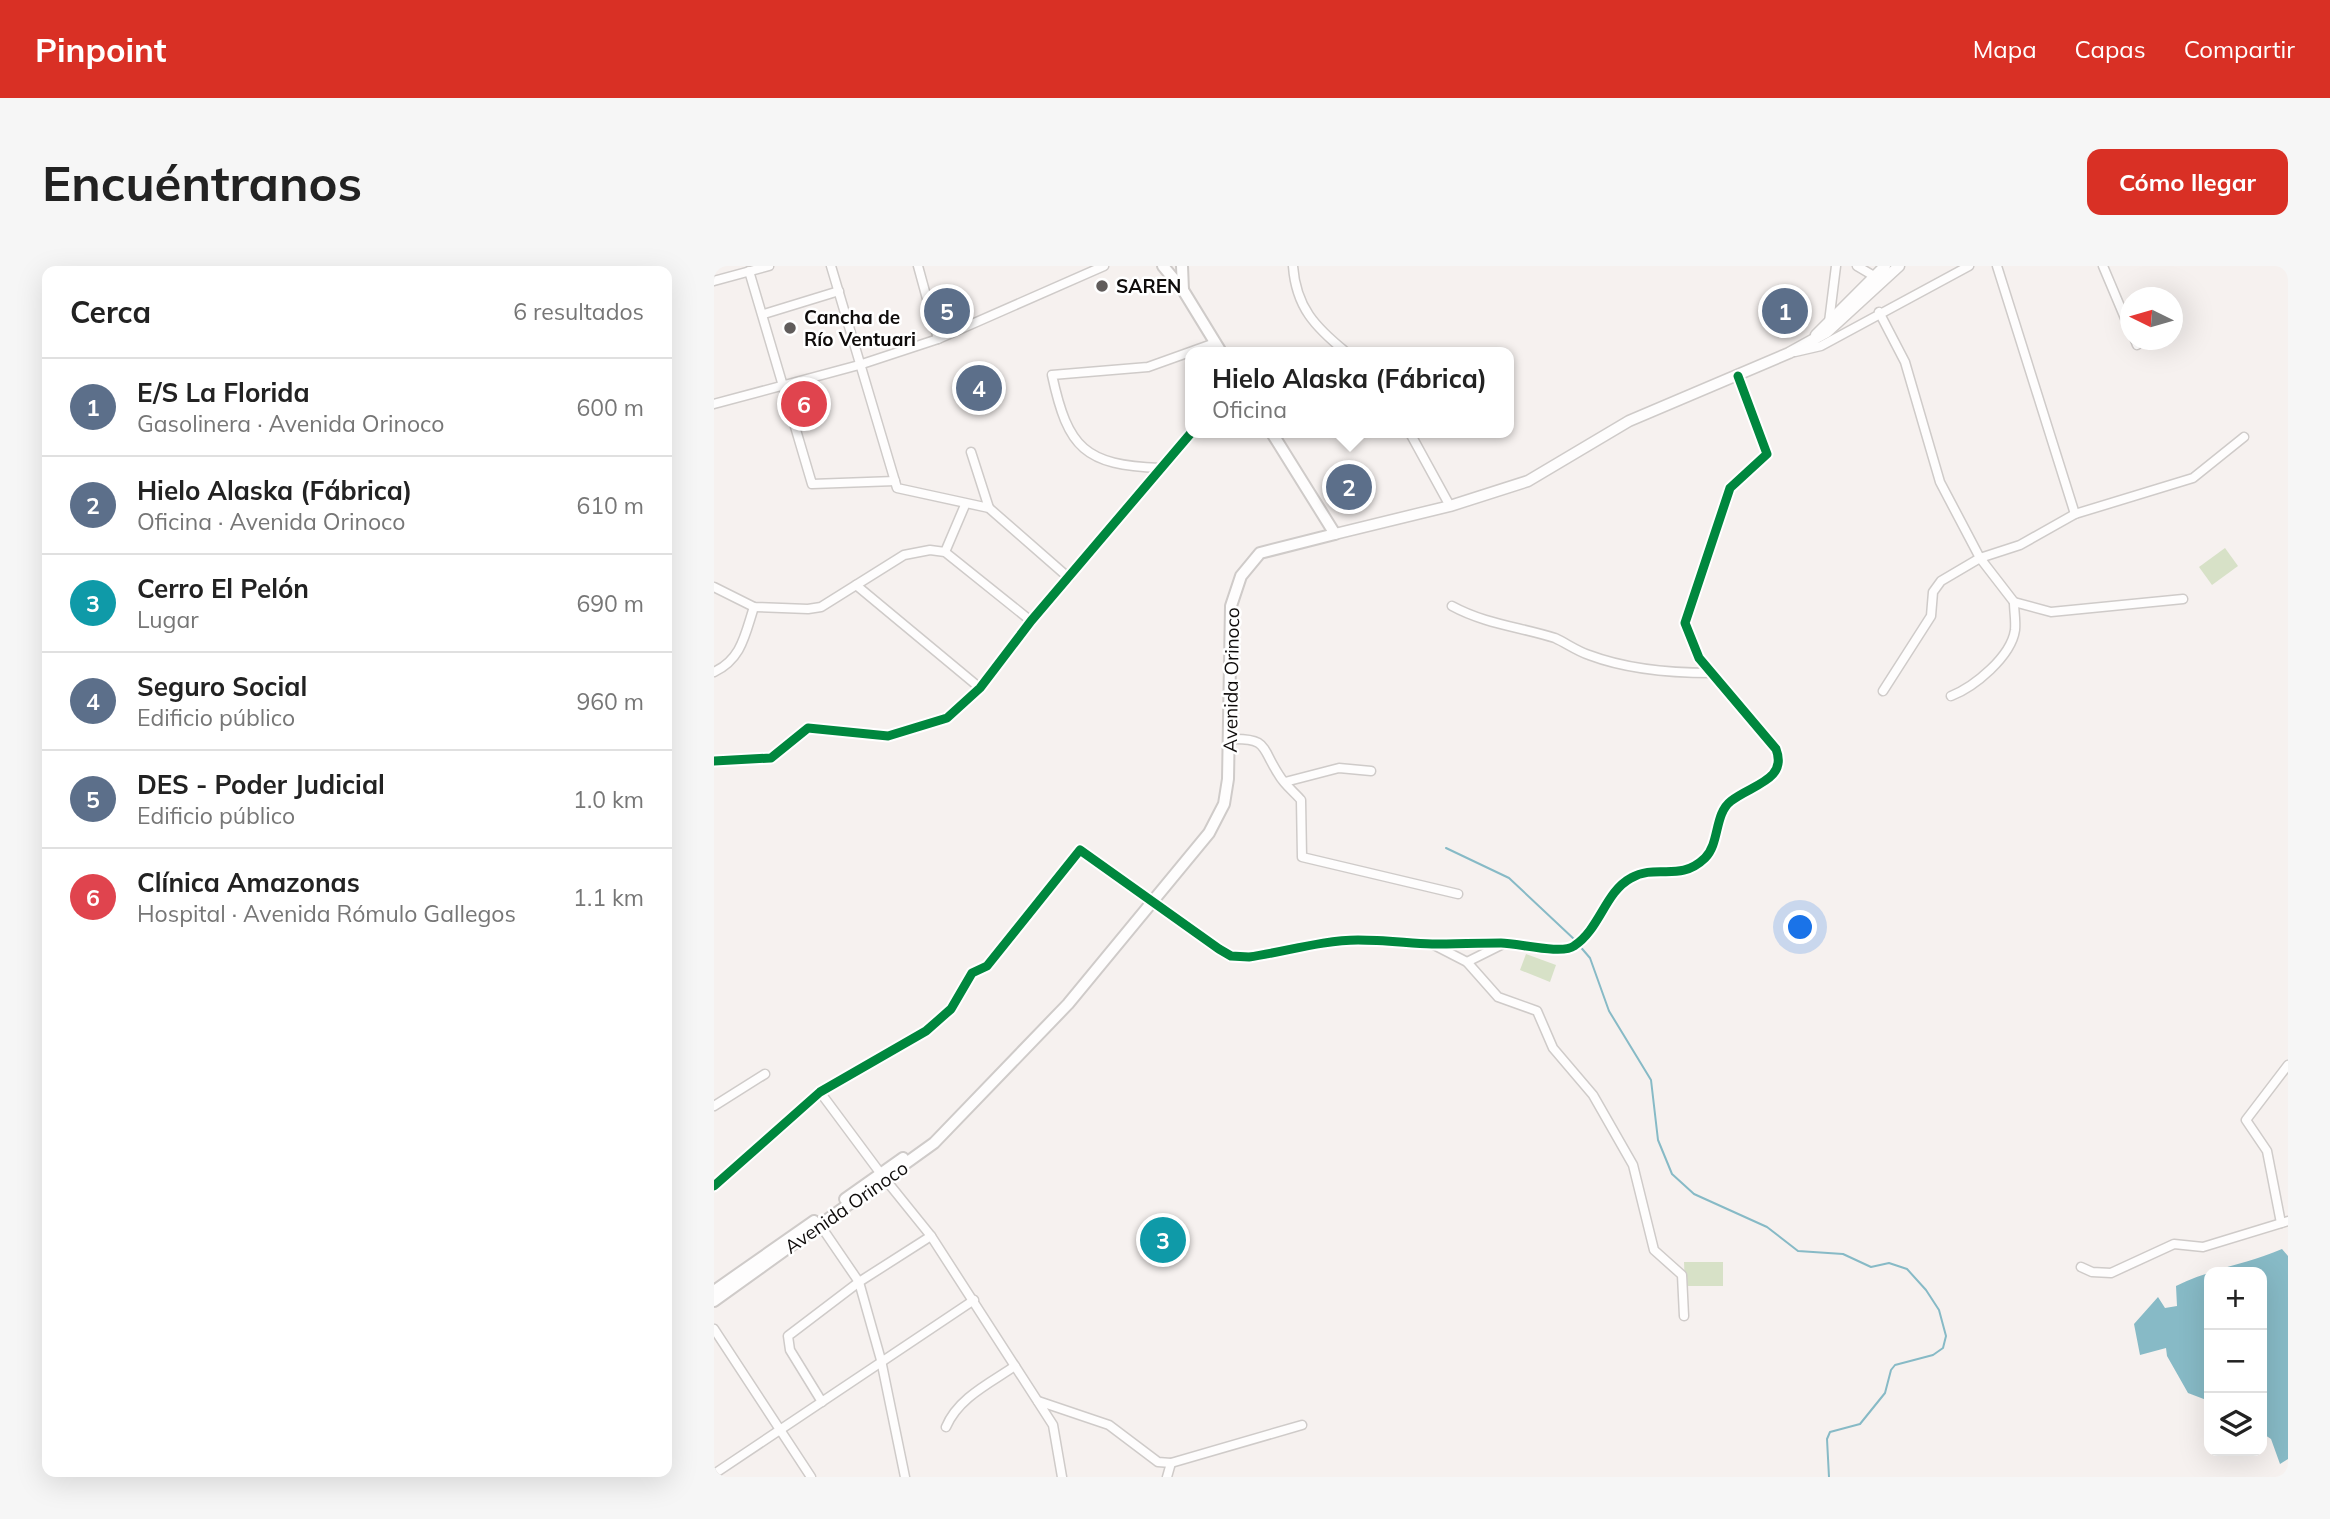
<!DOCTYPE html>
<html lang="es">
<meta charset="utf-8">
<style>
:root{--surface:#fff;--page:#f6f6f6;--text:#222;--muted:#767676;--line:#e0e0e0;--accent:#d93025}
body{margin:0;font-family:Mulish,sans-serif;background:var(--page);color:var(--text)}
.controls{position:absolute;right:21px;bottom:21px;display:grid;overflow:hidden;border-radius:14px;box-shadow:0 7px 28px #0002}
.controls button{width:63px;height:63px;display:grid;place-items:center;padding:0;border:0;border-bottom:2px solid var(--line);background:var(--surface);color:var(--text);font:35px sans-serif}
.compass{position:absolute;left:1406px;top:21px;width:63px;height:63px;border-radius:50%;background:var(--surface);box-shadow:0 7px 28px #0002;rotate:275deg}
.you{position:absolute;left:1087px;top:662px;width:24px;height:24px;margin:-18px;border:5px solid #fff;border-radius:50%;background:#1a73e8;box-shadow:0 0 0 10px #1a73e833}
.badge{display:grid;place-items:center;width:46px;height:46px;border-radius:50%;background:var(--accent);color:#fff;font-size:23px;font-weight:700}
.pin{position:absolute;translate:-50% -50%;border:4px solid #fff;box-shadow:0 2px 7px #0006}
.popup{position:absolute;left:471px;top:81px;width:329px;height:91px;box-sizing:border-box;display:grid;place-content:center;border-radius:14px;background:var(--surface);filter:drop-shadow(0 2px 5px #0005);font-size:23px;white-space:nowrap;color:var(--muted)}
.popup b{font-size:26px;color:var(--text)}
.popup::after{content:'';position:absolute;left:50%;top:100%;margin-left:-14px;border:14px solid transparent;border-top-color:var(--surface)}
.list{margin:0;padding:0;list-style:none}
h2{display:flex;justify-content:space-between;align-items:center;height:91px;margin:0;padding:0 28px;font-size:30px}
h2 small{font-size:23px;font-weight:400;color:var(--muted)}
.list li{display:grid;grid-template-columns:46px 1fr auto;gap:21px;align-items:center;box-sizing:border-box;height:98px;padding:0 28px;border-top:2px solid var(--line)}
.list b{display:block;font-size:26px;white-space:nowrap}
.list p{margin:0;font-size:23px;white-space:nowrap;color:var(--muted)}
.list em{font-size:23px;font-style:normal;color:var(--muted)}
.icon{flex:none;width:38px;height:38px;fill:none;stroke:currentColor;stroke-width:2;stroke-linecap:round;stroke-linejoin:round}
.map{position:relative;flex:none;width:1574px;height:1211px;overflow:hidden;border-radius:14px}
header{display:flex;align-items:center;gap:42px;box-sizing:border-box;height:98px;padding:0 35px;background:var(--accent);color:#fff}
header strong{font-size:33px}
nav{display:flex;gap:38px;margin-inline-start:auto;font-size:24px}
.intro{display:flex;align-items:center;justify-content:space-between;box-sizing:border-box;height:168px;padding:0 42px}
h1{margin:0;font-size:49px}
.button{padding:18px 32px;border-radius:14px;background:var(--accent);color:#fff;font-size:24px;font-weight:700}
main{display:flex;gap:42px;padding:0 42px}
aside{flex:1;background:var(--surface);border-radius:14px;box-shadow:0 7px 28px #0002}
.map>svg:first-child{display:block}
</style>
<header>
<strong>Pinpoint</strong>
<nav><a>Mapa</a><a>Capas</a><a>Compartir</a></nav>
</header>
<div class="intro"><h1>Encuéntranos</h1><a class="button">Cómo llegar</a></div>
<main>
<aside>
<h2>Cerca<small>6 resultados</small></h2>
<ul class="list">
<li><span class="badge" style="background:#5c6f8a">1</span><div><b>E/S La Florida</b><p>Gasolinera · Avenida Orinoco</p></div><em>600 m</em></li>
<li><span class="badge" style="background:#5c6f8a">2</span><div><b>Hielo Alaska (Fábrica)</b><p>Oficina · Avenida Orinoco</p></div><em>610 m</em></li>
<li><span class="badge" style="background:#0f9aa8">3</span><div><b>Cerro El Pelón</b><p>Lugar</p></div><em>690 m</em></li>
<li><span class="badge" style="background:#5c6f8a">4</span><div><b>Seguro Social</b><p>Edificio público</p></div><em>960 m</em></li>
<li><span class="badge" style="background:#5c6f8a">5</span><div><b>DES - Poder Judicial</b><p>Edificio público</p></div><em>1.0 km</em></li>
<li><span class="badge" style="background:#e0444e">6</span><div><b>Clínica Amazonas</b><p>Hospital · Avenida Rómulo Gallegos</p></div><em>1.1 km</em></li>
</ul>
</aside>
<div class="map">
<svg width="1574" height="1211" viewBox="0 0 1574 1211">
<rect width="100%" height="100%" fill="#f6f1ef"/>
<g fill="#d7e1c7">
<path d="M1511 282 1524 300 1498 319 1485 301Z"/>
<path d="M812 688 842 699 836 716 806 704Z"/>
<path d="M970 996H1009V1020H971Z"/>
</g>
<path fill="#87bac6" d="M1568 983 1574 990V1193L1566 1198 1557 1173 1548 1167V1006H1495V1135L1474 1127 1453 1090 1452 1082 1426 1089 1420 1058 1444 1031 1451 1042 1463 1040 1462 1020C1496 1003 1533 998 1568 983Z"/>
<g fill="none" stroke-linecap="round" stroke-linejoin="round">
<g stroke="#87bac6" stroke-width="2">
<path d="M732 582 795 612 861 674"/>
<path d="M864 678 876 692 895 745 937 814 944 874 958 908 980 928 1053 961 1084 985 1129 988 1157 1001 1175 997 1193 1003 1212 1024 1225 1044 1232 1070 1229 1082 1219 1089 1181 1099 1177 1104 1171 1127 1146 1158 1116 1166 1113 1173 1115 1211"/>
</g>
<defs>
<g id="minor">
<path d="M117 0 183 222 275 242 355 312"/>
<path d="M204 0 224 73"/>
<path d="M579 0C582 41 601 61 632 86"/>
<path d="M1143 0 1165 13"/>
<path d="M1283 0 1361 248"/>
<path d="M1389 0 1416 64"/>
<path d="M35 5 98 218 181 215"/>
<path d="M0 15 55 0"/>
<path d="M1165 46 1191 96 1226 216 1266 292 1300 336 1337 346 1469 333"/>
<path d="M50 48 125 25"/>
<path d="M1115 56 1122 0"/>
<path d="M1421 74 1423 79"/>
<path d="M1081 86 1107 80 1255 0"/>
<path d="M0 138 145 99 224 73 390 0"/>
<path d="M696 167 736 240"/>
<path d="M257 186 275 242"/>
<path d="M446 202C371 199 354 183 338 109L434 101 501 77"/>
<path d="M231 286 251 239"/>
<path d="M142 319 266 422"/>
<path d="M0 321 40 341 94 343 107 341 190 289 216 284 231 286 317 355"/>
<path d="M738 340C771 358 806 361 841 372 852 377 863 385 875 389 912 403 957 407 997 407"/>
<path d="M0 406C28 393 31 368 40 341"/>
<path d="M1169 425 1217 350 1219 326 1227 315 1266 292 1306 279 1361 248 1479 212 1530 171"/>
<path d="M1237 430C1260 421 1297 391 1301 364 1302 355 1300 345 1300 336"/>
<path d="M517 473C555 472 547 482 565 509 570 518 580 526 587 534L588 591 744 628"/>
<path d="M0 495 57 492 94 462 174 470 233 452 266 422 317 355 477 167"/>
<path d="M571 516 625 502 657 505"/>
<path d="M720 679 753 696 784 731 823 745 839 782 879 829 919 899 940 984 968 1009 970 1050"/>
<path d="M753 696 787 679"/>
<path d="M106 826 167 908 217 970 339 1159 348 1211"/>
<path d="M0 840 51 808"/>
<path d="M0 920 106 826 212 765 237 743 258 707 273 700 366 584 505 683 517 690 535 691C570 686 609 674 644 674 669 674 694 677 718 678 741 678 764 677 787 677 804 677 848 689 860 680 886 663 891 626 917 612 943 597 965 617 991 592 1006 577 1000 548 1017 535 1037 519 1074 514 1062 483L985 392 971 357 1016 222 1053 188 1024 110"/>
<path d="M104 956 145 1016 167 1094 191 1211"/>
<path d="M1567 957 1553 885 1532 854 1574 799"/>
<path d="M1367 1001 1378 1006 1397 1007 1460 978 1489 981 1574 955"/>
<path d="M0 1063 97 1211"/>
<path d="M324 1135 395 1159 444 1196 457 1197 588 1159"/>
<path d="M108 1136 76 1084 74 1070 145 1016 217 970"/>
<path d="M232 1161C244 1132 276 1117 301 1100"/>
<path d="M0 1208 260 1034"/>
<path d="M453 1211 457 1197"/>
</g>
<g id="tertiary">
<path d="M1102 69 1171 0"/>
<path d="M621 268 736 240 814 215 915 155 1075 87 1113 66 1185 0"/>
</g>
<g id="secondary">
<path d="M449 0 469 24 507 86"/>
<path d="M468 0 469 24"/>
<path d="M131 933 189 892"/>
<path d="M0 1025 100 955"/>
<path d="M0 1035 220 877 354 738 495 567 510 538 514 513 517 340 527 310 546 287 621 268 558 167"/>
</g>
</defs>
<use href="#minor" stroke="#cfcbc9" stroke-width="11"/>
<use href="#tertiary" stroke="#cfcbc9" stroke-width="13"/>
<use href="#secondary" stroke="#cfcbc9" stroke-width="14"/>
<use href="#minor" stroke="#fefdfd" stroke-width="8"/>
<use href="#tertiary" stroke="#fefdfd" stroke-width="10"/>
<use href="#secondary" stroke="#fefdfd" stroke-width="10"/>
<defs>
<g id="cycleway">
<path d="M0 495 57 492 94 462 174 470 233 452 266 422 317 355 477 167"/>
<path d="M0 920 106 826 212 765 237 743 258 707 273 700 366 584 505 683 517 690 535 691C570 686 609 674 644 674 669 674 694 677 718 678 741 678 764 677 787 677 804 677 848 689 860 680 886 663 891 626 917 612 943 597 965 617 991 592 1006 577 1000 548 1017 535 1037 519 1074 514 1062 483L985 392 971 357 1016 222 1053 188 1024 110"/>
</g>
</defs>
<use href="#cycleway" stroke="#fff" stroke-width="13"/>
<use href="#cycleway" stroke="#00873e" stroke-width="9"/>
</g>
<g fill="#605c5b" stroke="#fff" stroke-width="2.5">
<circle cx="388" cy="20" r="7"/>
<circle cx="76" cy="62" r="7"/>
</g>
<g text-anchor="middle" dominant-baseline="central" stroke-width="5" stroke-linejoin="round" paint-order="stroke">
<g font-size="19" font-weight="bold" fill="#0f0c0b" stroke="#fff" text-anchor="start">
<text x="402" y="20">SAREN</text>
<text x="90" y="51">Cancha de<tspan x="90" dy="22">Río Ventuari</tspan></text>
</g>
<g font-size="19" fill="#0f0c0b" stroke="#fff">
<text transform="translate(517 414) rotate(-89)">Avenida Orinoco</text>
<text transform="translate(132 941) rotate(-35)">Avenida Orinoco</text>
</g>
</g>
</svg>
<div class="controls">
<button>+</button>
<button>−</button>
<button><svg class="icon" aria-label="layers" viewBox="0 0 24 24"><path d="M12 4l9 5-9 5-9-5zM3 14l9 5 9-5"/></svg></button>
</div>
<svg class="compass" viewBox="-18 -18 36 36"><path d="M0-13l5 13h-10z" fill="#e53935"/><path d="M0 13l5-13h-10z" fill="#767676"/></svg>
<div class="you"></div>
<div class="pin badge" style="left:1071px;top:45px;background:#5c6f8a">1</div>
<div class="pin badge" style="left:635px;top:221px;background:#5c6f8a">2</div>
<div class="popup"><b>Hielo Alaska (Fábrica)</b>Oficina</div>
<div class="pin badge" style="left:449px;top:974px;background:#0f9aa8">3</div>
<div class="pin badge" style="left:265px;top:122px;background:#5c6f8a">4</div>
<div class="pin badge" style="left:233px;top:45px;background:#5c6f8a">5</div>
<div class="pin badge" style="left:90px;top:138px;background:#e0444e">6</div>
</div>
</main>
